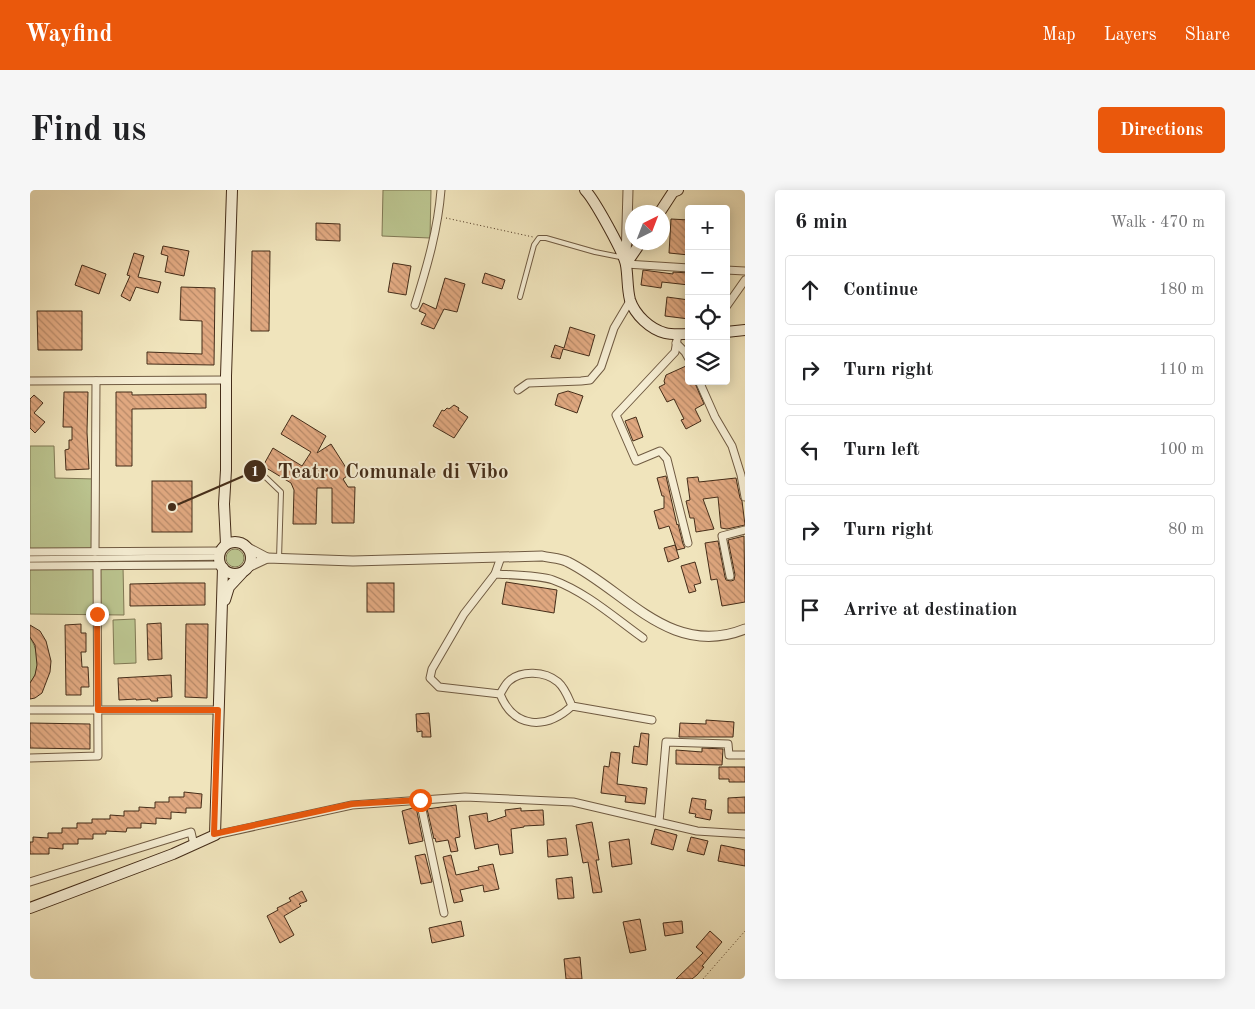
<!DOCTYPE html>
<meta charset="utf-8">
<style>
:root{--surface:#fff;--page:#f6f6f6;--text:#202124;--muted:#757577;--line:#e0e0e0;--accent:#ea580c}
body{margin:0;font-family:"Old Standard TT",serif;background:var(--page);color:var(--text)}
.controls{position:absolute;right:15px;top:15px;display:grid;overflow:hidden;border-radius:5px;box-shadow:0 2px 12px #0003}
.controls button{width:45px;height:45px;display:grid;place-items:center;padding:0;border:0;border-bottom:1px solid var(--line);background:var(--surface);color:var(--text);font:25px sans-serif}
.compass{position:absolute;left:595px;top:15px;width:45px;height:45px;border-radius:50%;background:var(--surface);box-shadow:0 2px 12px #0003;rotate:42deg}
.stop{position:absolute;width:15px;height:15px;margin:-11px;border:4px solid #ea580c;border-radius:50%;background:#fff}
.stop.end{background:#ea580c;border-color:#fff;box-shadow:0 1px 5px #0008}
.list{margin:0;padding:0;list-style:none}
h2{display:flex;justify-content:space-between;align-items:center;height:65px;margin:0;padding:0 20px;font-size:21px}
h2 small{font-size:16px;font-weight:400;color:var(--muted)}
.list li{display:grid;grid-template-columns:32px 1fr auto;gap:15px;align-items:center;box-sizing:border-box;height:70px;margin:0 10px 10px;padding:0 10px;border:1px solid var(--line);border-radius:5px}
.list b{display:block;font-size:19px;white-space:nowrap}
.list em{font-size:16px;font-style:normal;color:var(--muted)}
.icon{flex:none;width:28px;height:28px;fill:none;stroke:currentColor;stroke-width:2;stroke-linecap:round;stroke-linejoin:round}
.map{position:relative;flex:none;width:715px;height:789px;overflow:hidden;border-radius:5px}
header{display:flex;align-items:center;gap:30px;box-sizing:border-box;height:70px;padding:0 25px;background:var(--accent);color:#fff}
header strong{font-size:24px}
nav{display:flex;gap:28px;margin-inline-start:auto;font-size:18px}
.intro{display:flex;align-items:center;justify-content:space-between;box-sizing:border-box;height:120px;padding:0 30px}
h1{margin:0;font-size:35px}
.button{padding:12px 22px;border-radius:5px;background:var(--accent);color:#fff;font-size:18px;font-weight:700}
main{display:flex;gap:30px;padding:0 30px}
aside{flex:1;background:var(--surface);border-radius:5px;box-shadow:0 2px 12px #0003}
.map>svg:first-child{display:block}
</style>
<header>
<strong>Wayfind</strong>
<nav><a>Map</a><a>Layers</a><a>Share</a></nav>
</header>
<div class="intro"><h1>Find us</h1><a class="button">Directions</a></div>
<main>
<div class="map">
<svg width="715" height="789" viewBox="0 0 715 789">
<defs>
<pattern id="building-back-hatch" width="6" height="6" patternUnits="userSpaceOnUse" patternTransform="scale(1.25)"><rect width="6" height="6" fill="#e0a880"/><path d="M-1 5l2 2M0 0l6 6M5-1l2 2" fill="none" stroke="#b78968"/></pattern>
</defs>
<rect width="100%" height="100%" fill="#f0e4bc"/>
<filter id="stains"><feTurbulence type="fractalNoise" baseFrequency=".004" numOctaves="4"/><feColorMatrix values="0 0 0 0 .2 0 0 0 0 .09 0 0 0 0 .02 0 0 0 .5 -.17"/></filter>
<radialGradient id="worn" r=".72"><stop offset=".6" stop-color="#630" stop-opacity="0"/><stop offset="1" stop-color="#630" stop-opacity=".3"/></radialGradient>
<g fill="#bbc48f" stroke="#807854">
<path d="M353 0H401L400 48 352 46Z"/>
<path d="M0 256H24L25 288 66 289 65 362H0Z"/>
<circle cx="205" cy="368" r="9"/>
<path d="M0 376H93L94 425 0 424Z"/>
<path d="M105 429 106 473 84 474 83 430Z"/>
<path d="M0 448C9 461 11 480 0 493Z"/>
</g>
<g fill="url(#building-back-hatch)" stroke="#452d19">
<path d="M641 29 659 30V65L639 63Z"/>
<path d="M286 33 310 34V51L286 50Z"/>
<path d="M133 56 159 61 154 86 135 82 138 66 131 64Z"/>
<path d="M222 61H240L239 141H221Z"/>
<path d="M104 63 114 66 108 87 131 92 128 103 106 97 100 111 91 106 100 86 97 85Z"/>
<path d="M363 73 381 76 376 105 358 102Z"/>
<path d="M52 75 76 84 69 104 45 95Z"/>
<path d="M613 80 643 84V82L659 83V95L632 92 631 98 611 95Z"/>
<path d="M455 83 475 90 472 99 452 93Z"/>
<path d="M415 88 435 94 427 122 414 119 404 139 391 134 396 124 389 121 393 113 406 119Z"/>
<path d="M151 97 185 98 184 175 117 174V162L172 164V131L150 130Z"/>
<path d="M637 107 659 110V129L635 126Z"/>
<path d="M7 121H52V160H8Z"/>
<path d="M540 137 565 145 559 166 533 159 530 169 521 167 525 155 534 158Z"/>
<path d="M656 176 659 181V191H664L674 214 665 219 671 231 656 239 651 230 654 229 644 209 637 212 629 197 635 194 634 191 636 185Z"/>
<path d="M538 201 553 206 547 223 525 215 528 204Z"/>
<path d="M34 202H58L57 242 59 279 36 280 35 260 39 259V250H42V237H33Z"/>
<path d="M86 202H102V205L176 204V218L102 219V276H86Z"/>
<path d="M4 205 13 213 4 223 15 232 5 243 0 238V209Z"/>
<path d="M424 215 429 218 428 220 438 227 424 248 403 236 412 220 414 221 417 218 419 219Z"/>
<path d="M262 225 296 246 287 263 301 254 320 284 313 289 318 297H325L324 333H302V298H287L286 334H263L264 300 261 293 233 276 243 258 272 276 281 262 251 244Z"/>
<path d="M606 227 613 247 603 251 595 231Z"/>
<path d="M636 286 647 335 648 334 653 354 655 358 647 360 639 336 629 339 624 321 634 318V306H632L627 288Z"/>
<path d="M668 287 669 292 706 288 710 308 712 311 715 335 697 339 691 338 688 307 673 309 684 339 666 342 664 328H660L656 311 660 310 657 288Z"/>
<rect x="122" y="291" width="40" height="51"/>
<path d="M714 346 715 412 692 416 687 389 681 390 675 353 688 351 695 387 696 390 701 391 704 390 705 385 698 350Z"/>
<path d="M645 355 649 368 638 372 634 358Z"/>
<path d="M665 372 671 393 664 395 666 401 659 403 651 376Z"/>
<path d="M476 392 527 400 524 423 472 414Z"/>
<path d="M145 393H175V415L100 416V394Z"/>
<rect x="337" y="393" width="27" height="29"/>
<path d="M131 433 132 469 118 470 117 434Z"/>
<path d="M51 434V443H56V462H51L52 477H58L59 497H51V505H36L35 435Z"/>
<path d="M156 434H178L177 508 155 507Z"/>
<path d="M0 435 10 441 16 451 21 471 20 482 12 503 5 508 0 509V493L5 485 7 475 5 455 0 447Z"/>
<path d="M141 485 142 507 127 508 128 511H121L120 509 106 510V509L89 510 88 488Z"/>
<path d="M399 523 401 547H392V541L387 542 386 524Z"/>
<path d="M676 530 704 532 703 547H649L650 533 676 534Z"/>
<path d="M0 533 60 534V559L0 558Z"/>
<path d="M611 543 619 544 617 575 602 573 604 556 609 557Z"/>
<path d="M672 558 693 559 692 575 646 574V560L672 562Z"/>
<path d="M581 562 590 563 587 594 617 598 615 614 595 612 596 606 571 603 574 576 579 577Z"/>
<path d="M689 577H715V592H699V589H689Z"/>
<path d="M154 602 172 604 171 618H156V623L141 622V629L126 628V634L111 633V638H97L96 642 76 641V644H63V649H48V654H33V659L19 658V664H0V652H3V647L18 648V643H32V638H47V633H62V629H80V625L94 626V621H109V617L125 618V612H139V607H154Z"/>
<path d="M715 607V623H698V608Z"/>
<path d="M662 608 676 610 675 619 682 620 680 630 665 627 666 624 659 623Z"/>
<path d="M426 615 430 647 425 648 428 661 421 662 418 650 406 652 405 648 404 649 397 619Z"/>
<path d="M386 617 393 651 379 654 372 621Z"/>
<path d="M491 618V621L513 620 514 635 494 636V637L481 639 483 663 470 665 468 654 445 659 439 626 457 623 458 632 476 626 475 620Z"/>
<path d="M562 632 569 670H566L572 702 563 703 558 672 553 673 546 635Z"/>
<path d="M625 639 647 645 643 660 621 654Z"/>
<path d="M661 647 678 651 674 665 657 661Z"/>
<path d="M536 648 538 665 518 667 517 650Z"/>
<path d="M599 649 602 674 582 677 579 652Z"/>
<path d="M691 655 715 660V676L688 671Z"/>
<path d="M395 664 402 692 391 694 385 666Z"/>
<path d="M421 665 426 685 449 680 448 677 463 674 469 699 454 702 453 695 430 700 433 711 424 713 413 667Z"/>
<path d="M542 687 544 708 528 709 526 689Z"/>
<path d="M272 701 277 711 269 714 271 716 254 726 264 745 250 753 237 726 248 720 247 718 261 711 259 708Z"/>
<path d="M610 729 616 760 600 763 593 732Z"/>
<path d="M431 731 434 746 402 753 399 738Z"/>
<path d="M652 731 653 743 635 746 633 733Z"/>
<path d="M680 741 692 752 672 776 674 777 667 785 662 789H646L673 763 666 757Z"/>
<path d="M550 767 552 789H536L534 769Z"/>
</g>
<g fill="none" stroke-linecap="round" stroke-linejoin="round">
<defs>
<g id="service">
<path d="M490 107 504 55 509 48H516L565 62 590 67"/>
<path d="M227 279 251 302 249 369"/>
</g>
<path id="pedestrian" d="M0 369 189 367"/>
<g id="minor">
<path d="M596 74 659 78"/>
<path d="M696 80 715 81"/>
<path d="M385 115C397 77 408 39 411 0"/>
<path d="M696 117 715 90"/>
<path d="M648 144 645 162 586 225 606 271 630 261 637 269 658 353"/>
<path d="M646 153 655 162 659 169"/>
<path d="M0 191 196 190"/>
<path d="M669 191 685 227 702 256 711 285 715 307"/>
<path d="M488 200 498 193 551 191 560 190 571 177 584 138 600 111"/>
<path d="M0 362 191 361"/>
<path d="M65 362 66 191"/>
<path d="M0 376 190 375"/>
<path d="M465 384 471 367"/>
<path d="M700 386 692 346 715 340"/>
<path d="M470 504 409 497 400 488 402 479 434 424 465 384C481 385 509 385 523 390 556 402 585 428 613 448"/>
<path d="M542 516C516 540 484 539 470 504 473 500 475 494 479 491 491 480 515 481 528 492 535 498 538 507 542 516L622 530"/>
<path d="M0 520H188"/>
<path d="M0 568 68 566 67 376"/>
<path d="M390 610 414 723"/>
<path d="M629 632 636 552 698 554 699 565H715"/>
<path d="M185 645 322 615 435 607 543 612 667 641 715 644"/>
<path d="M0 692 161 642 164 655"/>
</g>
<g id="tertiary">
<path d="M596 70 598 0"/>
<path d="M218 358 237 368"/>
<path d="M220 376 237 368 323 371 512 366C520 368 531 368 538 372 596 401 641 469 715 439"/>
</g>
<g id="secondary">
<path d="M555 0C564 9 594 63 596 75 598 87 597 98 600 110 605 125 620 139 635 143 642 145 651 144 659 144"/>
<path d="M630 22 643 2 648 0"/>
<path d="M596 74 611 52"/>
<path d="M696 142 715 140"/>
<circle cx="205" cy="368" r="16"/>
<path d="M196 354 194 314 196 280V186L202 0"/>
<path d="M195 410 199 397 212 383"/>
<path d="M0 718 143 664 185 645 193 378"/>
</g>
</defs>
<use href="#service" stroke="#705b42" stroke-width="6"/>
<use href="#pedestrian" stroke="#705b42" stroke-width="8"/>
<use href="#minor" stroke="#705b42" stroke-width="9"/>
<use href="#tertiary" stroke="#705b42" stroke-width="11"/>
<use href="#secondary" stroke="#452d19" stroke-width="12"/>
<g stroke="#452d19" stroke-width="1" stroke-dasharray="1 2.5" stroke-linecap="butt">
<path d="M416 28 503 47"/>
<path d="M673 789 715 741"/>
</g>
<use href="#service" stroke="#f5edd3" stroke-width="4"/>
<use href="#pedestrian" stroke="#f5edd3" stroke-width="5.5"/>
<use href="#minor" stroke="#f5edd3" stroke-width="7"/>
<use href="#tertiary" stroke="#f5edd3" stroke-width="9"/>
<use href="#secondary" stroke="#f5edd3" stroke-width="10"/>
</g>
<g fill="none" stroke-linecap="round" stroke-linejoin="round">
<path stroke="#ea580c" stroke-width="6" d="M67 424 68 520H188L184 644 322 614 390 610"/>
</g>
<path fill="none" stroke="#452d19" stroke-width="2" d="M142 317L225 281"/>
<g fill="#452d19" stroke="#f5edd3" stroke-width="2">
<circle cx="142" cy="317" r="5"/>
<circle cx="225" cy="281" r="12"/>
</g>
<g font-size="15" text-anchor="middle" font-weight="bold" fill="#fff">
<text x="225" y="286">1</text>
</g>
<g font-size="21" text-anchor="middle" font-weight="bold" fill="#452d19" stroke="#f5edd3" stroke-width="4" stroke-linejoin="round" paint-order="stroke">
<text x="363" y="288">Teatro Comunale di Vibo</text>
</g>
<rect width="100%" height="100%" filter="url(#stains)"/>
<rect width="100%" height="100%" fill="url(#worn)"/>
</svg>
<div class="controls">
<button>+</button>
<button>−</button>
<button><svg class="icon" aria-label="locate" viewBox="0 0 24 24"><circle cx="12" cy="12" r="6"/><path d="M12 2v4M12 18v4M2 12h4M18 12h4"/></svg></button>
<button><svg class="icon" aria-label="layers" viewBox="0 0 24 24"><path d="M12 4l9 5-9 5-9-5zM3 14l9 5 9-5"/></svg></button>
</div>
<svg class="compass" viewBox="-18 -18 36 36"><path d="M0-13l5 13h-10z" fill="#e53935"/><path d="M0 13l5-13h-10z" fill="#757577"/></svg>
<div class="stop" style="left:390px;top:610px"></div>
<div class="stop end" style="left:67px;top:424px"></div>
</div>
<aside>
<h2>6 min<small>Walk · 470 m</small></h2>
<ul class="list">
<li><svg class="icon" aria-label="ahead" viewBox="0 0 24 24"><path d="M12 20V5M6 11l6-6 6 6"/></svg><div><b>Continue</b></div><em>180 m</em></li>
<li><svg class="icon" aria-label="right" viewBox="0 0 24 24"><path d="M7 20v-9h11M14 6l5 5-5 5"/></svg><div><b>Turn right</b></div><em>110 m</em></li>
<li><svg class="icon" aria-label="left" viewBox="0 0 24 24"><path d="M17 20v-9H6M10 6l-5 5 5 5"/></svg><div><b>Turn left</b></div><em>100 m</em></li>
<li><svg class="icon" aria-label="right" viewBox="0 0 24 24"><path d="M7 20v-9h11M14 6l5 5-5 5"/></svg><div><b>Turn right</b></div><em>80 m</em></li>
<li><svg class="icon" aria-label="arrive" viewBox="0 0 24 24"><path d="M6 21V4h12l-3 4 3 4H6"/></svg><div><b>Arrive at destination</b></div></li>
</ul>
</aside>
</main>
